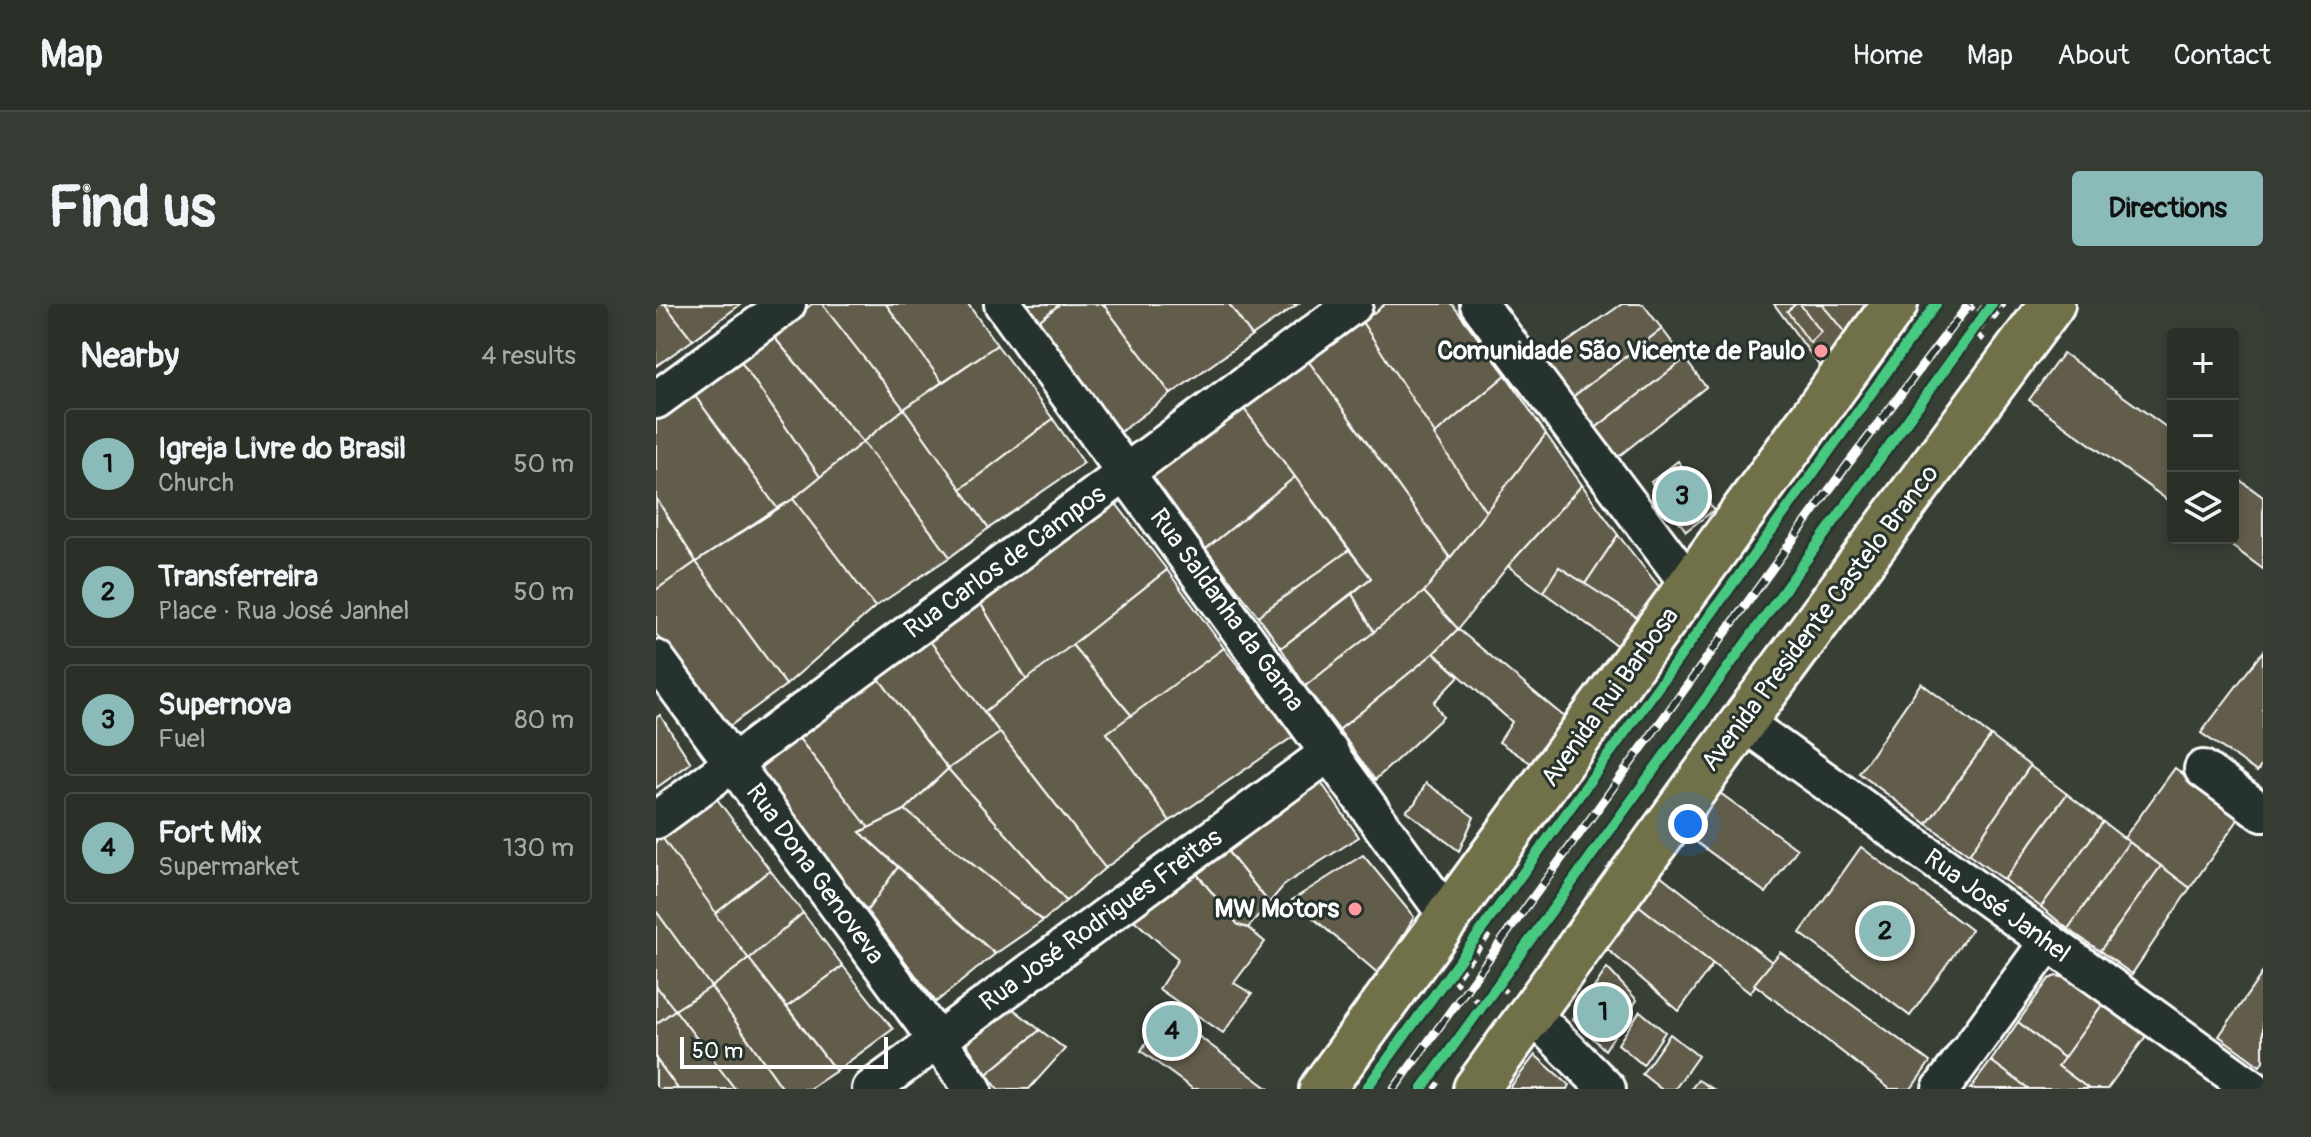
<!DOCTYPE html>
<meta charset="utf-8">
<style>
:root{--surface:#2a3028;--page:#363c34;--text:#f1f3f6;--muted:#a5a9a8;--line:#464b45;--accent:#8bbbb9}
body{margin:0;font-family:Pangolin,sans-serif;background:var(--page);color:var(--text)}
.controls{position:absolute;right:24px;top:24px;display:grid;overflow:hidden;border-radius:8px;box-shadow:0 4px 12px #0003}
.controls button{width:72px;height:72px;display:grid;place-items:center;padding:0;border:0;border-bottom:2px solid var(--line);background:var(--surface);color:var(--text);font:40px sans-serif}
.scale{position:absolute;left:24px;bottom:20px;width:208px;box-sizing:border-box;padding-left:8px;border:4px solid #fff;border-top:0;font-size:22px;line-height:28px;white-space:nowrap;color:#fff;-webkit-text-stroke:6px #26332d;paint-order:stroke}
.you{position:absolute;left:1032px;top:520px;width:28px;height:28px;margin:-20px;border:6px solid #fff;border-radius:50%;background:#1a73e8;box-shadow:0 0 0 12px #1a73e833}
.badge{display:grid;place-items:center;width:52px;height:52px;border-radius:50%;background:var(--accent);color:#111;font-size:26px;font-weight:700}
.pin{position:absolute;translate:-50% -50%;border:4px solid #fff;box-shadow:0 2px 8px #0006}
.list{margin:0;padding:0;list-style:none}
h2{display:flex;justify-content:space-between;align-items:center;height:104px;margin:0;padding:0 32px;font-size:34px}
h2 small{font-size:26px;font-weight:400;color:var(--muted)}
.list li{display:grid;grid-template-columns:52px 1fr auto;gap:24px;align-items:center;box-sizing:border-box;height:112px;margin:0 16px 16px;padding:0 16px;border:2px solid var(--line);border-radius:8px}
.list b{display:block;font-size:30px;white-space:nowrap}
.list p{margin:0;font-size:26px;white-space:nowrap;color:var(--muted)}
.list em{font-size:26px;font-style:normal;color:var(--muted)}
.icon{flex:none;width:44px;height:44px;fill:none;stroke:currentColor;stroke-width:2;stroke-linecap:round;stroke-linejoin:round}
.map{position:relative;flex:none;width:1607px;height:785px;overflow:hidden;border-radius:8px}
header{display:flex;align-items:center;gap:48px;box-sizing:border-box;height:112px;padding:0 40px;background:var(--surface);border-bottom:2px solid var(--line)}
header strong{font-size:38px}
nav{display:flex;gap:44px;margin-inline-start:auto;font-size:28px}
.intro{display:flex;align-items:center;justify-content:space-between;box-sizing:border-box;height:192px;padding:0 48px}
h1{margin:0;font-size:56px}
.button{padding:20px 36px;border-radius:8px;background:var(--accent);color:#111;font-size:28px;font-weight:700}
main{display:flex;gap:48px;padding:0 48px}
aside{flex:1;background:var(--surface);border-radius:8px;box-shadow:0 4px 12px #0003}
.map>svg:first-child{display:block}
</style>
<header>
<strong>Map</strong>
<nav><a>Home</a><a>Map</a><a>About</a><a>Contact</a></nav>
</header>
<div class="intro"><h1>Find us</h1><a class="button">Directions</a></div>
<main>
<aside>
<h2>Nearby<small>4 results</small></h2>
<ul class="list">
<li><span class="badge">1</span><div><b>Igreja Livre do Brasil</b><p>Church</p></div><em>50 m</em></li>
<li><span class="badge">2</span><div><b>Transferreira</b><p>Place · Rua José Janhel</p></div><em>50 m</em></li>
<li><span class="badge">3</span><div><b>Supernova</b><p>Fuel</p></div><em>80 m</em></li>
<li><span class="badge">4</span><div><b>Fort Mix</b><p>Supermarket</p></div><em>130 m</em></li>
</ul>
</aside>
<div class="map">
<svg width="1607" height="785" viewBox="0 0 1607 785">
<rect width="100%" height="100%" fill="#384036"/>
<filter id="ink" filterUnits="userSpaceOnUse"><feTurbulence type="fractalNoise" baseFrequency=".0125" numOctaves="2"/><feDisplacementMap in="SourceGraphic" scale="16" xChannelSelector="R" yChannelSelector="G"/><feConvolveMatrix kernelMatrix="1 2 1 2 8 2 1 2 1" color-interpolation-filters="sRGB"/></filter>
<g filter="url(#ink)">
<g fill="#625d4b" stroke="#fff" stroke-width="2">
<path d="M0 0H9L37 36 0 62Z"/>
<path d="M9 0H85L37 36Z"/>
<path d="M156 0H166L248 105 207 138 116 31Z"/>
<path d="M166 0H230L286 78 248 105Z"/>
<path d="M230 0H312L341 41 286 78Z"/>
<path d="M364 0H404L379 20Z"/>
<path d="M404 0H447L515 90 459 132 379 20Z"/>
<path d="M447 0H573L596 32 515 90Z"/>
<path d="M573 0H642L596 32Z"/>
<path d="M729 0H796L850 71 778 131 706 18Z"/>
<path d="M966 0H987L1006 25 914 95 887 55Z"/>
<path d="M1118 0H1212L1165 64Z"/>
<path d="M1140 0H1144L1165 28 1154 39 1131 7Z"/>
<path d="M1166 0H1212L1190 30Z"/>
<path d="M706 18 830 208 794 254 653 58Z"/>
<path d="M1006 25 1029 55 937 126 914 95Z"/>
<path d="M116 31 207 138 164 173 81 52Z"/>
<path d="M341 41 397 115 305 185 248 105Z"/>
<path d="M1407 49 1517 128V200L1373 96Z"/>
<path d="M81 52 164 173 137 195 121 204 36 88Z"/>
<path d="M1029 55 1050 83 958 156 937 126Z"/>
<path d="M653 58 794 254 768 288 718 328 696 290 715 274 588 105Z"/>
<path d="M850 71 890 130 830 208 778 131Z"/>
<path d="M36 88 121 204 40 258 0 194V115Z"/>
<path d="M248 105 333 224 294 253 207 138Z"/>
<path d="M588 105 639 173 550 245 496 173Z"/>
<path d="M397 115 428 159 333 224 305 185Z"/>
<path d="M890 130 926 181 852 262 802 325 768 288Z"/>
<path d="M207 138 294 253 219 303 137 195Z"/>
<path d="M1022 157 1058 206 1030 227 995 178Z"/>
<path d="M1577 171 1607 193V265L1565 234H1577Z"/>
<path d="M639 173 693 246 602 312 550 245Z"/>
<path d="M926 181 962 231 929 280 903 263 887 288 852 262Z"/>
<path d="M455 193 511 266 371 377 323 297Z"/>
<path d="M0 194 40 258 0 286Z"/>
<path d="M137 195 219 303 130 381 40 258Z"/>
<path d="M962 231 1004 284 982 314 929 280Z"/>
<path d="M693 246 715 274 625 344 602 312Z"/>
<path d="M40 258 130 381 67 427 0 330V286Z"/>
<path d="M903 263 982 314 964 344 887 288Z"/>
<path d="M511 266 568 344 476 412 416 341Z"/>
<path d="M768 288 802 325 778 349 683 426 649 382Z"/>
<path d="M696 290 718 328 649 382 625 344Z"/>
<path d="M323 297 371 377 328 408 270 332Z"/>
<path d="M802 325 912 416 876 460 843 438 856 418 778 349Z"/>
<path d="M270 332 344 429 292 465 220 371Z"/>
<path d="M416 341 476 412 451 429 514 517 449 564 328 408Z"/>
<path d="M568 344 638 432 514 517 451 429Z"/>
<path d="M1607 347V459L1601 468 1545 429Z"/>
<path d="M778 349 803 372 778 398 787 413 719 476 683 426Z"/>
<path d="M220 371 292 465 249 506 213 524 141 432Z"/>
<path d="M1265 379 1335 432 1271 520 1203 469Z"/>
<path d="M4 411 35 459 0 484V414Z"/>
<path d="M344 429 449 564 410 597 292 465Z"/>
<path d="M141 432 213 524 204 528 242 563 211 607 99 464Z"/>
<path d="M1335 432 1374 462 1313 551 1271 520Z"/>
<path d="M1374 462 1411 490 1348 576 1313 551Z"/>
<path d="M1519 464 1584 513 1534 584 1468 534Z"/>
<path d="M292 465 410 597 387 617 249 506Z"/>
<path d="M662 474 703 533 629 580 613 599 568 543Z"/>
<path d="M770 479 818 513 803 547 750 507 759 499Z"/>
<path d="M1064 489 1141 545 1110 589 1032 532Z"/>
<path d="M1411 490 1447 518 1385 603 1348 576Z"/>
<path d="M58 491 114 566 59 610 5 532Z"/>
<path d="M249 506 387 617 339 650 204 528Z"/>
<path d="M1447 518 1473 538 1412 625 1385 603Z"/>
<path d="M5 532 93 655 55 683 0 607V536Z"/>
<path d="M1473 538 1505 562 1444 647 1412 625Z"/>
<path d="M568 543 613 599 592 624 582 621 536 564Z"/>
<path d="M1205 543 1315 626 1254 712 1144 629Z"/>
<path d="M707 551 758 613 724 671 636 596Z"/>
<path d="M1505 562 1534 584 1476 670 1444 647Z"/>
<path d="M242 563 339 650 280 698 211 607Z"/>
<path d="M536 564 582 621 592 624 609 638 578 679 596 690 567 729 503 685 522 655 471 610Z"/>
<path d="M114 566 147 609 93 655 59 610Z"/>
<path d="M1004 571 1116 658 1094 689 982 601Z"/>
<path d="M982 601 1057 660 1023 707 950 644Z"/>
<path d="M0 607 55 683 19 706 0 682Z"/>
<path d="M147 609 187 662 131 703 93 655Z"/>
<path d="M1124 648 1274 758 1255 785H1234L1098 680Z"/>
<path d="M93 655 180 767 153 785H127L55 683Z"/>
<path d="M187 662 237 725 180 767 131 703Z"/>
<path d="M951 664 981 696 949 746 917 715Z"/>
<path d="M1607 668V757L1604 762 1563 732Z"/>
<path d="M1400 672 1411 674 1446 701 1408 754 1362 718 1393 675Z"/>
<path d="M0 682 19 706 0 720Z"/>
<path d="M55 683 127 785H79L19 706Z"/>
<path d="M351 700 384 726 331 770 307 735Z"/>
<path d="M1446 701 1490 732 1451 785H1433L1402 762Z"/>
<path d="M19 706 79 785H22L0 755V720Z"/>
<path d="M509 707 613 785H537L485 747Z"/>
<path d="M984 707 1009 728 987 761 962 740Z"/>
<path d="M1362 718 1408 754 1402 762 1433 785H1373L1335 757Z"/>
<path d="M384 726 409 745 373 785H342L331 770Z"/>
<path d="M1014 730 1042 752 1019 785H1005L986 770Z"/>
<path d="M879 751 913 781 911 785H853Z"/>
<path d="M0 755 22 785H0Z"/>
<path d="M1335 757 1373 785H1314Z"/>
<path d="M1042 776 1057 785H1035Z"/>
</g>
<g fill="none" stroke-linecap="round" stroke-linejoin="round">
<defs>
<g id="minor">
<path d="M347 0 792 613"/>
<path d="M823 0 1035 283"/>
<path d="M0 96 131 0"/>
<path d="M0 355 317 785"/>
<path d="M1087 418 1597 785"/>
<path d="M1547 465 1607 509"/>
<path d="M0 516 698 0"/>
<path d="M875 709 951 785"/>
<path d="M215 785 674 448"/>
<path d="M1285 785 1392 638"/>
</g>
<g id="major">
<path d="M666 785 1239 0"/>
<path d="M820 785 1087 418 1396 0"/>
</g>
</defs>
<use href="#minor" stroke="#fff" stroke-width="42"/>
<use href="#major" stroke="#fff" stroke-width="50"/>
<g stroke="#fff" stroke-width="5" stroke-dasharray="8 6" stroke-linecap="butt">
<path d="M1312 0 1322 9 1329 0"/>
<path d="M1337 15 1348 0"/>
<path d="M1328 36 1321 30 1343 0"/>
<path d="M826 622 835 629 798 677 826 701 841 680 850 688"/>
<path d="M778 785 786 775"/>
</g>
<use href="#minor" stroke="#26332d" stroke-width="36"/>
<use href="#major" stroke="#6f704a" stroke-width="44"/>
<defs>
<path id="rail" d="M738 785 1192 160 1313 0"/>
</defs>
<use href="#rail" stroke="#fff" stroke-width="9"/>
<use href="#rail" stroke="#26332d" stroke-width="6" stroke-dasharray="18" stroke-linecap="butt"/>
<defs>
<g id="cycleway">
<path d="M710 785 1280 0"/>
<path d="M766 785 1336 0"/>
</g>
</defs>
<use href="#cycleway" stroke="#26332d" stroke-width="15"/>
<use href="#cycleway" stroke="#46c982" stroke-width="10"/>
</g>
</g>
<g fill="#ff9aa2" stroke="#26332d" stroke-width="3">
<circle cx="1165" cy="47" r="8"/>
<circle cx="699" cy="605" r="8"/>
</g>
<g text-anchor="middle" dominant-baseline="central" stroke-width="6" stroke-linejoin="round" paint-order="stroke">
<g font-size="26" font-weight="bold" fill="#fff" stroke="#26332d" text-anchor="end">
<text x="1149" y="47">Comunidade São Vicente de Paulo</text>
<text x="683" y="605">MW Motors</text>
</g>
<g font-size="26" fill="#fff" stroke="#26332d">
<text transform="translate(349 258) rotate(-36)">Rua Carlos de Campos</text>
<text transform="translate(571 306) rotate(54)">Rua Saldanha da Gama</text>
<text transform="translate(1164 314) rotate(-53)">Avenida Presidente Castelo Branco</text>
<text transform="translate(954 393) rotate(-54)">Avenida Rui Barbosa</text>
<text transform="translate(159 570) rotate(54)">Rua Dona Genoveva</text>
<text transform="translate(1341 602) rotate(36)">Rua José Janhel</text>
<text transform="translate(445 616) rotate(-36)">Rua José Rodrigues Freitas</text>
</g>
</g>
</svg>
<div class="controls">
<button>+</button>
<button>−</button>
<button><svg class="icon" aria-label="layers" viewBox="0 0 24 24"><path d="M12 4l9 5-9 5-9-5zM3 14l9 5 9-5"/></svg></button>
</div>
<div class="scale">50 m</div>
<div class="you"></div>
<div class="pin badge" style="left:947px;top:708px">1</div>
<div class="pin badge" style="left:1229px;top:627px">2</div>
<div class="pin badge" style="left:1026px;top:192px">3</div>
<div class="pin badge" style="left:516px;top:727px">4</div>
</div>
</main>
